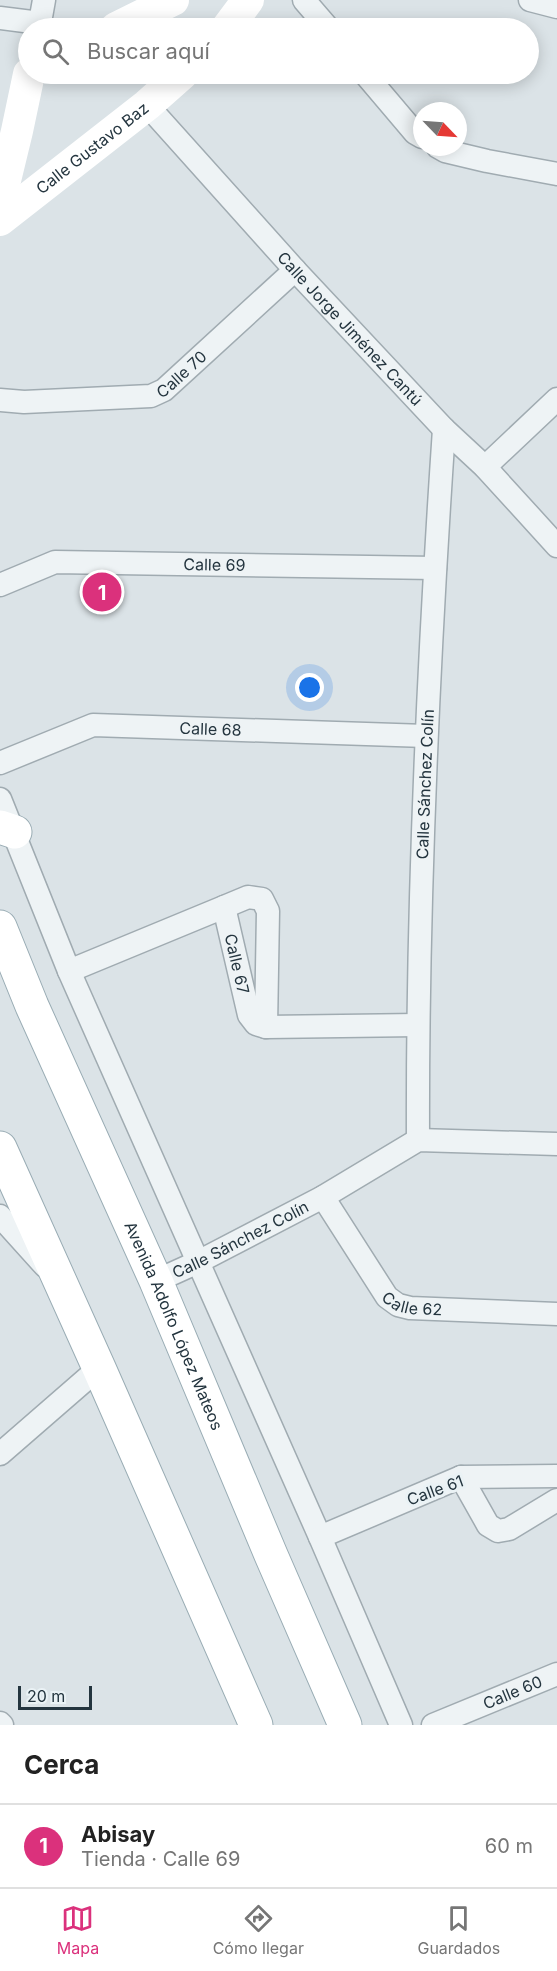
<!DOCTYPE html>
<html lang="es">
<meta charset="utf-8">
<style>
:root{--surface:#fff;--page:#f6f6f6;--text:#222;--muted:#767676;--line:#e0e0e0;--accent:#db317c}
body{margin:0;font-family:Inter,sans-serif;background:var(--page);color:var(--text)}
.compass{position:absolute;left:413px;top:102px;width:54px;height:54px;border-radius:50%;background:var(--surface);box-shadow:0 3px 15px #0003;rotate:115deg}
.scale{position:absolute;left:18px;bottom:15px;width:74px;box-sizing:border-box;padding-left:6px;border:3px solid #24353f;border-top:0;font-size:16px;line-height:21px;white-space:nowrap;color:#24353f;-webkit-text-stroke:4px #eaf2f5;paint-order:stroke}
.you{position:absolute;left:310px;top:688px;width:21px;height:21px;margin:-15px;border:4px solid #fff;border-radius:50%;background:#1a73e8;box-shadow:0 0 0 9px #1a73e833}
.badge{display:grid;place-items:center;width:39px;height:39px;border-radius:50%;background:var(--accent);color:#fff;font-size:20px;font-weight:700}
.pin{position:absolute;translate:-50% -50%;border:3px solid #fff;box-shadow:0 2px 6px #0006}
.list{margin:0;padding:0;list-style:none}
h2{display:flex;justify-content:space-between;align-items:center;height:78px;margin:0;padding:0 24px;font-size:26px}
h2 small{font-size:20px;font-weight:400;color:var(--muted)}
.list li{display:grid;grid-template-columns:39px 1fr auto;gap:18px;align-items:center;box-sizing:border-box;height:84px;padding:0 24px;border-top:2px solid var(--line)}
.list b{display:block;font-size:22px;white-space:nowrap}
.list p{margin:0;font-size:20px;white-space:nowrap;color:var(--muted)}
.list em{font-size:20px;font-style:normal;color:var(--muted)}
.icon{flex:none;width:33px;height:33px;fill:none;stroke:currentColor;stroke-width:2;stroke-linecap:round;stroke-linejoin:round}
.map{position:relative;flex:none;width:557px;height:1725px;overflow:hidden}
.search{position:absolute;background:var(--surface);box-shadow:0 3px 15px #0003;left:18px;right:18px;top:18px;height:66px;display:flex;align-items:center;gap:15px;box-sizing:border-box;padding:0 21px;border-radius:33px;color:var(--muted);font-size:22px}
.sheet{height:162px;background:var(--surface)}
nav{display:flex;justify-content:space-around;align-items:center;box-sizing:border-box;height:84px;border-top:2px solid var(--line);background:var(--surface);font-size:16px;color:var(--muted)}
nav a{display:grid;justify-items:center;gap:3px}
nav .on{color:var(--accent)}
.map>svg:first-child{display:block}
</style>
<div class="map">
<svg width="557" height="1725" viewBox="0 0 557 1725">
<rect width="100%" height="100%" fill="#dbe3e7"/>
<g fill="none" stroke-linecap="round" stroke-linejoin="round">
<defs>
<g id="street">
<path d="M304 0 328 28"/>
<path d="M530 0 557 7"/>
<path d="M0 18 40 23"/>
<path d="M39 28 44 0"/>
<path d="M365 74 415 133 422 137"/>
<path id="s1" d="M147 105 295 270 444 429 485 467 557 546"/>
<path d="M438 147 445 151 487 161 557 174"/>
<path id="s2" d="M0 400 24 402 151 396 164 390 295 270"/>
<path d="M485 467 557 399"/>
<path id="s3" d="M0 585 55 562 435 568"/>
<path id="s4" d="M0 763 93 725 426 736"/>
<path d="M0 799 69 971 320 1537 401 1725"/>
<path d="M224 907 248 897 262 899 268 911 266 1027"/>
<path id="s5" d="M69 971 224 907 249 1015 256 1024 266 1027 418 1025"/>
<path id="s6" d="M418 1140C417 903 428 666 444 429"/>
<path id="s7" d="M323 1197 387 1297 398 1305 410 1308 557 1314"/>
<path d="M0 1216 45 1266"/>
<path id="s8" d="M156 1281 198 1262 323 1197 418 1140 557 1144"/>
<path d="M0 1454 99 1368"/>
<path d="M461 1477 488 1525 498 1531 509 1529 557 1500"/>
<path d="M320 1537 461 1477 557 1476"/>
<path d="M0 1723 2 1725"/>
<path id="s9" d="M433 1725 557 1674"/>
</g>
<g id="primary">
<path d="M0 827 15 832"/>
<path id="s11" d="M0 927 32 1006 156 1281 271 1555 345 1725"/>
<path d="M0 1148 99 1368 256 1725"/>
</g>
</defs>
<use href="#street" stroke="#a0abb1" stroke-width="25"/>
<use href="#primary" stroke="#99acb4" stroke-width="35"/>
<use href="#street" stroke="#eef3f5" stroke-width="22"/>
<g stroke="#fff" stroke-width="32">
<path d="M116 28 173 0"/>
<path d="M227 28 248 0"/>
<path d="M0 201 17 131 29 74"/>
<path id="s10" d="M0 220 147 105 182 74"/>
</g>
<use href="#primary" stroke="#fff" stroke-width="33"/>
</g>
<g text-anchor="middle" dominant-baseline="central" stroke-width="6" stroke-linejoin="round" paint-order="stroke">
<g font-size="16" fill="#24353f" stroke="#eaf2f5">
<text stroke="none"><textPath href="#s10" startOffset="117">Calle Gustavo Baz</textPath></text>
<text stroke="none"><textPath href="#s1" startOffset="302">Calle Jorge Jiménez Cantú</textPath></text>
<text stroke="none"><textPath href="#s2" startOffset="189">Calle 70</textPath></text>
<text stroke="none"><textPath href="#s3" startOffset="219">Calle 69</textPath></text>
<text stroke="none"><textPath href="#s4" startOffset="218">Calle 68</textPath></text>
<text stroke="none"><textPath href="#s6" startOffset="356">Calle Sánchez Colín</textPath></text>
<text stroke="none"><textPath href="#s5" startOffset="226">Calle 67</textPath></text>
<text stroke="none"><textPath href="#s8" startOffset="94">Calle Sánchez Colín</textPath></text>
<text stroke="none"><textPath href="#s7" startOffset="146">Calle 62</textPath></text>
<text stroke="none"><textPath href="#s11" startOffset="435">Avenida Adolfo López Mateos</textPath></text>
<text transform="translate(435 1490) rotate(-20)">Calle 61</text>
<text stroke="none"><textPath href="#s9" startOffset="86">Calle 60</textPath></text>
</g>
</g>
</svg>
<svg class="compass" viewBox="-18 -18 36 36"><path d="M0-13l5 13h-10z" fill="#e53935"/><path d="M0 13l5-13h-10z" fill="#767676"/></svg>
<div class="scale">20 m</div>
<div class="you"></div>
<div class="pin badge" style="left:102px;top:592px">1</div>
<div class="search"><svg class="icon" aria-label="search" viewBox="0 0 24 24"><circle cx="10" cy="10" r="6"/><path d="M15 15l6 6"/></svg>Buscar aquí</div>
</div>
<section class="sheet">
<h2>Cerca<small></small></h2>
<ul class="list">
<li><span class="badge">1</span><div><b>Abisay</b><p>Tienda · Calle 69</p></div><em>60 m</em></li>
</ul>
</section>
<nav>
<a class="on"><svg class="icon" aria-label="map" viewBox="0 0 24 24"><path d="M3 6l6-2 6 2 6-2v14l-6 2-6-2-6 2zM9 4v14M15 6v14"/></svg>Mapa</a>
<a><svg class="icon" aria-label="directions" viewBox="0 0 24 24"><path d="M12 3l9 9-9 9-9-9zM9 14v-3h6M13 9l2 2-2 2"/></svg>Cómo llegar</a>
<a><svg class="icon" aria-label="saved" viewBox="0 0 24 24"><path d="M7 4h10v16l-5-4-5 4z"/></svg>Guardados</a>
</nav>
